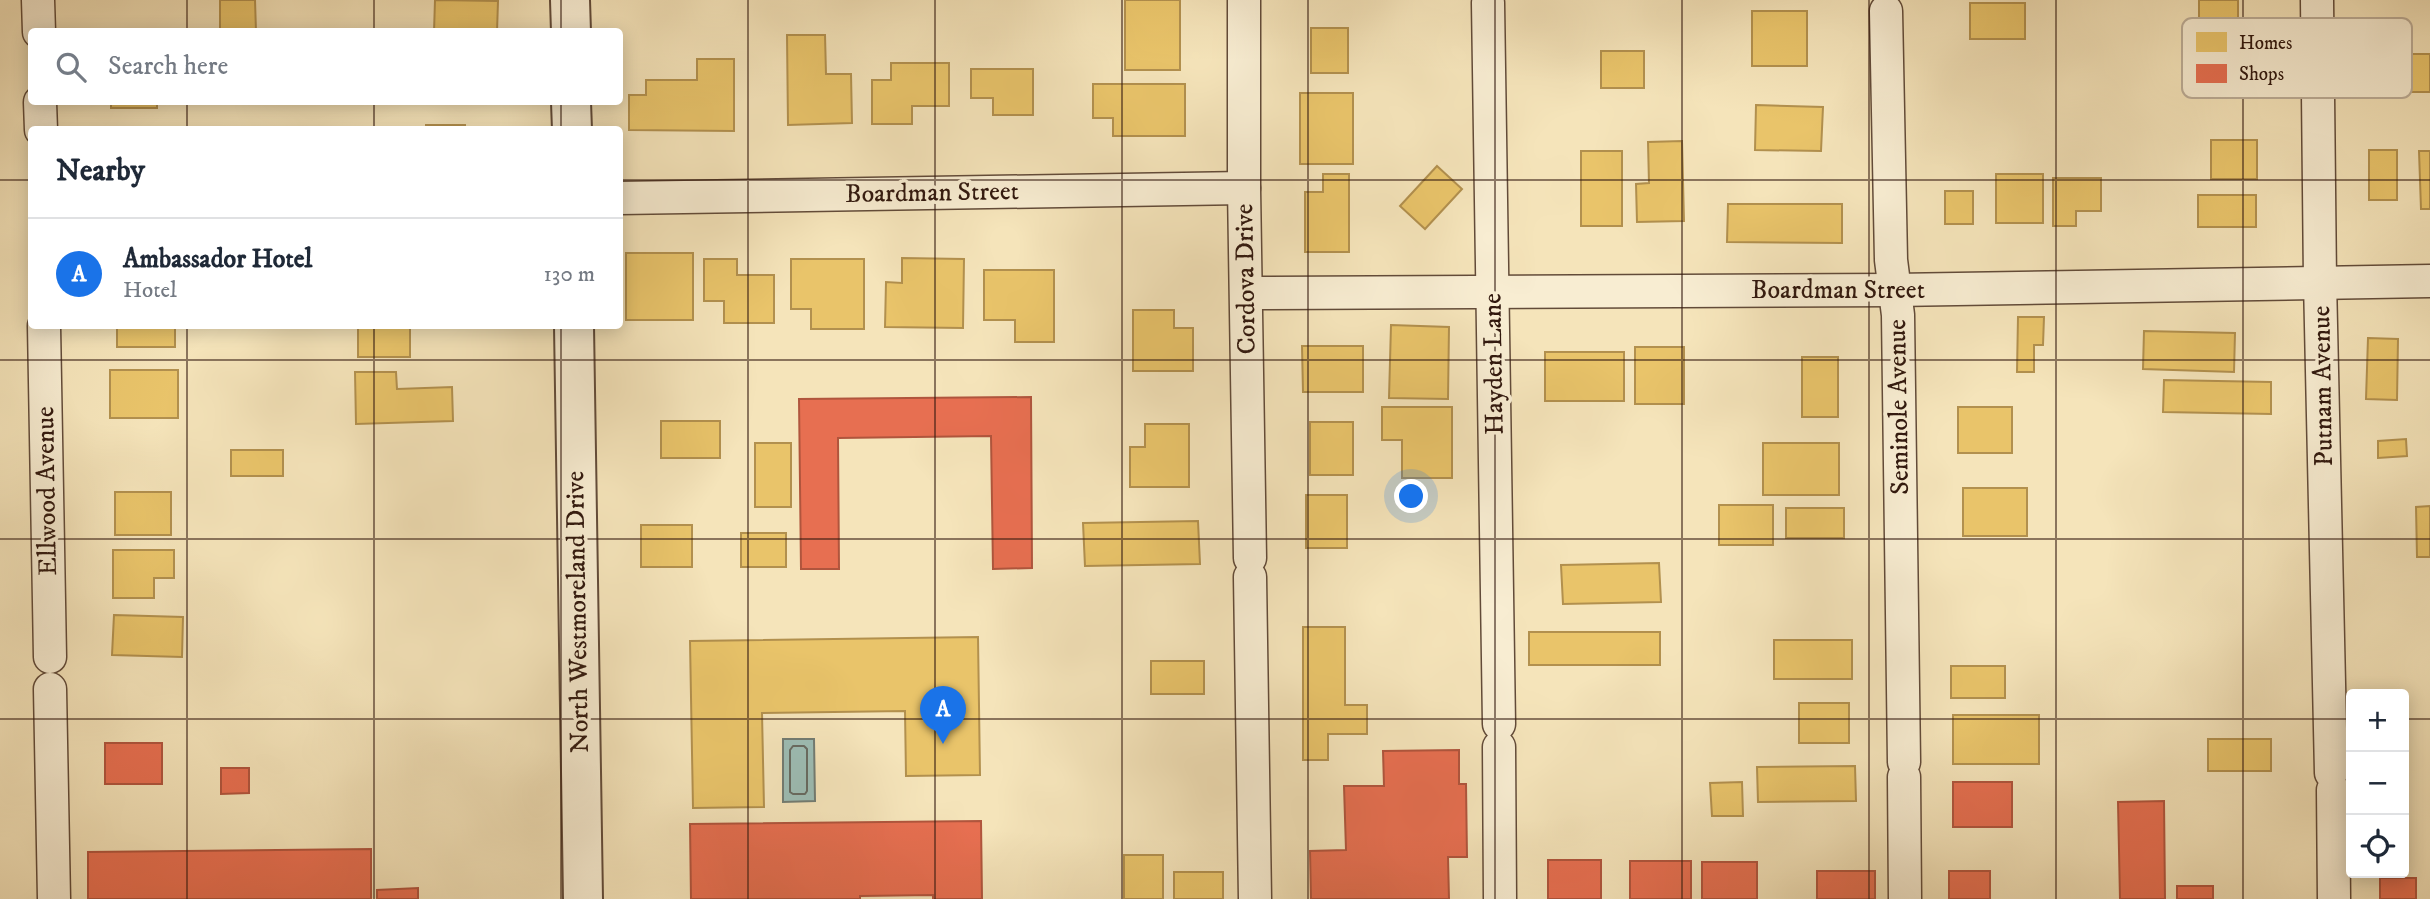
<!DOCTYPE html>
<meta charset="utf-8">
<style>
:root{--surface:#fff;--page:#f6f6f7;--text:#1f2937;--muted:#747a83;--line:#e0e1e3;--accent:#1a73e8}
body{margin:0;font-family:"IM FELL DW Pica",serif;background:var(--page);color:var(--text)}
.controls{position:absolute;right:21px;bottom:21px;display:grid;overflow:hidden;border-radius:7px;box-shadow:0 4px 18px #0003}
.controls button{width:63px;height:63px;display:grid;place-items:center;padding:0;border:0;border-bottom:2px solid var(--line);background:var(--surface);color:var(--text);font:35px sans-serif}
.you{position:absolute;left:1412px;top:497px;width:24px;height:24px;margin:-18px;border:5px solid #fff;border-radius:50%;background:#1a73e8;box-shadow:0 0 0 10px #1a73e833}
.badge{display:grid;place-items:center;width:46px;height:46px;border-radius:50%;background:var(--accent);color:#fff;font-size:23px;font-weight:700}
.pin{position:absolute;translate:-50% -58px;filter:drop-shadow(0 2px 4px #0008)}
.pin::after{content:'';position:absolute;top:37px;width:24px;height:21px;background:inherit;clip-path:polygon(0 0,100% 0,50% 100%)}
.list{margin:0;padding:0;list-style:none}
h2{display:flex;justify-content:space-between;align-items:center;height:91px;margin:0;padding:0 28px;font-size:30px}
h2 small{font-size:23px;font-weight:400;color:var(--muted)}
.list li{display:grid;grid-template-columns:46px 1fr auto;gap:21px;align-items:center;box-sizing:border-box;height:112px;padding:0 28px;border-top:2px solid var(--line)}
.list b{display:block;font-size:26px;white-space:nowrap}
.list p{margin:0;font-size:23px;white-space:nowrap;color:var(--muted)}
.list em{font-size:23px;font-style:normal;color:var(--muted)}
.icon{flex:none;width:38px;height:38px;fill:none;stroke:currentColor;stroke-width:2;stroke-linecap:round;stroke-linejoin:round}
.map{position:relative;flex:none;width:2430px;height:899px;overflow:hidden}
.search{position:absolute;background:var(--surface);box-shadow:0 4px 18px #0003;left:28px;top:28px;width:595px;height:77px;display:flex;align-items:center;gap:18px;box-sizing:border-box;padding:0 24px;border-radius:7px;color:var(--muted);font-size:26px}
.panel{position:absolute;background:var(--surface);box-shadow:0 4px 18px #0003;left:28px;top:126px;width:595px;height:203px;border-radius:7px}
.map>svg:first-child{display:block}
</style>
<div class="map">
<svg width="2430" height="899" viewBox="0 0 2430 899">
<rect width="100%" height="100%" fill="#f5e4ba"/>
<filter id="stains"><feTurbulence type="fractalNoise" baseFrequency=".00286" numOctaves="4"/><feColorMatrix values="0 0 0 0 .2 0 0 0 0 .09 0 0 0 0 .02 0 0 0 .5 -.17"/></filter>
<radialGradient id="worn" r=".72"><stop offset=".6" stop-color="#630" stop-opacity="0"/><stop offset="1" stop-color="#630" stop-opacity=".3"/></radialGradient>
<path fill="#9dbeb6" stroke="#727c73" stroke-width="2" d="M783 739H814L815 801 783 802Z"/>
<g fill="#e9c46a" stroke="#b2904e" stroke-width="2">
<path d="M220 0H255L256 32H220Z"/>
<path d="M435 0 498 1 497 32H434Z"/>
<rect x="1125" y="0" width="55" height="70"/>
<rect x="2199" y="0" width="39" height="74"/>
<rect x="1970" y="3" width="55" height="36"/>
<rect x="1752" y="11" width="55" height="55"/>
<rect x="1311" y="28" width="37" height="45"/>
<path d="M787 35H825L826 74H851L852 123 788 125Z"/>
<rect x="1601" y="51" width="43" height="37"/>
<rect x="2410" y="54" width="20" height="38"/>
<path d="M697 59H734V131L629 130V95H646V80H697Z"/>
<path d="M891 63H949V106H912V124H872V80H891Z"/>
<path d="M971 69H1033V115H993V98H971Z"/>
<path d="M1093 84H1185V136H1113V118H1093Z"/>
<rect x="1300" y="93" width="53" height="71"/>
<rect x="111" y="102" width="46" height="6"/>
<path d="M1756 105 1823 107 1821 151 1755 150Z"/>
<rect x="426" y="125" width="39" height="5"/>
<rect x="2211" y="140" width="46" height="39"/>
<path d="M1682 141 1684 221 1637 222 1636 184 1649 183 1648 142Z"/>
<rect x="2369" y="150" width="28" height="50"/>
<rect x="1581" y="151" width="41" height="75"/>
<path d="M2419 151H2430V209H2421Z"/>
<path d="M1437 166 1462 189 1425 229 1400 206Z"/>
<path d="M1323 174H1349V252H1305V192H1323Z"/>
<rect x="1996" y="174" width="47" height="49"/>
<path d="M2053 178H2101V211H2076V226H2053Z"/>
<rect x="1945" y="191" width="28" height="33"/>
<rect x="2198" y="195" width="58" height="32"/>
<path d="M1728 204H1842V243L1727 242Z"/>
<rect x="626" y="253" width="67" height="67"/>
<path d="M902 258 964 259 963 328 885 327 886 282 902 283Z"/>
<path d="M704 259H737V275H774V323H724V301H704Z"/>
<path d="M791 259H864V329H811V309H791Z"/>
<path d="M984 270H1054V342H1015V320H984Z"/>
<path d="M1133 310H1174V328H1193V371H1133Z"/>
<path d="M2018 317H2044L2043 345H2034V372H2017Z"/>
<path d="M1391 325 1449 327 1448 399 1389 398Z"/>
<rect x="117" y="326" width="58" height="21"/>
<rect x="358" y="326" width="52" height="31"/>
<path d="M2144 331 2235 333 2234 372 2143 369Z"/>
<path d="M2368 338 2398 339 2397 400 2366 399Z"/>
<path d="M1302 346H1363V392H1303Z"/>
<rect x="1635" y="347" width="49" height="57"/>
<rect x="1545" y="352" width="79" height="49"/>
<rect x="1802" y="357" width="36" height="60"/>
<rect x="110" y="370" width="68" height="48"/>
<path d="M355 372H396L397 389 452 387 453 421 356 424Z"/>
<path d="M2164 380 2271 382V414L2163 412Z"/>
<path d="M1382 407H1452V478H1402V440H1382Z"/>
<rect x="1958" y="407" width="54" height="46"/>
<rect x="661" y="421" width="59" height="37"/>
<rect x="1310" y="422" width="43" height="53"/>
<path d="M1145 424H1189V487H1130V447H1145Z"/>
<path d="M2406 439 2407 456 2378 458V441Z"/>
<rect x="755" y="443" width="36" height="64"/>
<rect x="1763" y="443" width="76" height="52"/>
<rect x="231" y="450" width="52" height="26"/>
<rect x="1963" y="488" width="64" height="48"/>
<rect x="115" y="492" width="56" height="43"/>
<rect x="1306" y="495" width="41" height="53"/>
<rect x="1719" y="505" width="54" height="40"/>
<path d="M2430 506V557H2417L2416 507Z"/>
<rect x="1786" y="508" width="58" height="30"/>
<path d="M1198 521 1200 564 1085 566 1083 523Z"/>
<rect x="641" y="525" width="51" height="42"/>
<rect x="741" y="533" width="45" height="34"/>
<path d="M113 550H174V578H154V598H113Z"/>
<path d="M1659 563 1661 602 1563 604 1561 565Z"/>
<path d="M114 615 183 617 182 657 112 655Z"/>
<path d="M1303 627H1345V705H1367V734H1328V760H1303Z"/>
<rect x="1529" y="632" width="131" height="33"/>
<path d="M978 637 980 775 906 776 905 711 762 713 764 807 693 808 690 641Z"/>
<rect x="1774" y="640" width="78" height="39"/>
<rect x="1151" y="661" width="53" height="33"/>
<rect x="1951" y="666" width="54" height="32"/>
<rect x="1799" y="703" width="50" height="40"/>
<rect x="1953" y="715" width="86" height="49"/>
<rect x="2208" y="739" width="63" height="32"/>
<path d="M1855 766 1856 801 1758 802 1757 767Z"/>
<path d="M1742 782 1743 816H1712L1710 783Z"/>
<rect x="1124" y="855" width="39" height="44"/>
<rect x="1174" y="872" width="49" height="27"/>
</g>
<g fill="#e76f51" stroke="#b0553d" stroke-width="2">
<path d="M1031 397 1032 568 993 569 991 436 838 438 839 569H801L799 399Z"/>
<rect x="105" y="743" width="57" height="41"/>
<path d="M1459 750V784H1466L1467 857H1448L1449 899H1311L1310 851 1346 850 1344 786H1384L1383 751Z"/>
<path d="M221 768H249V793L221 794Z"/>
<rect x="1953" y="782" width="59" height="45"/>
<path d="M2164 801 2165 899H2120L2118 802Z"/>
<path d="M981 821 982 899H933V895L860 896V899H691L690 824Z"/>
<path d="M371 849V899H88V852Z"/>
<rect x="1548" y="860" width="53" height="39"/>
<rect x="1630" y="861" width="61" height="38"/>
<rect x="1702" y="862" width="55" height="37"/>
<rect x="1817" y="871" width="58" height="28"/>
<rect x="1949" y="871" width="41" height="28"/>
<rect x="2380" y="878" width="36" height="21"/>
<rect x="2177" y="886" width="36" height="13"/>
<path d="M418 888V899H377V890Z"/>
</g>
<g fill="none" stroke-linecap="round" stroke-linejoin="round">
<path stroke="#676b62" stroke-width="2" d="M793 746H804L807 749V791L805 794H793L790 792V750Z"/>
<defs>
<g id="minor">
<path d="M38 0 39 32"/>
<path d="M1244 0V188L1250 558"/>
<path d="M2317 0 2320 281 2331 773"/>
<path d="M1488 3 1499 724"/>
<path d="M1886 11 1891 260 1898 315 1904 762"/>
<path d="M40 102 41 130"/>
<path d="M620 198 1244 188"/>
<path d="M1247 293 1895 290 2430 281"/>
<path d="M44 326 50 657"/>
<path d="M1250 577 1255 899"/>
<path d="M50 689 54 899"/>
<path d="M1499 747 1500 899"/>
<path d="M1904 777 1905 899"/>
<path d="M2333 790 2334 899"/>
</g>
<g id="tertiary">
<path d="M570 0 571 32"/>
<path d="M571 102 572 130"/>
<path d="M574 326 583 899"/>
</g>
</defs>
<use href="#minor" stroke="#624b39" stroke-width="35"/>
<use href="#tertiary" stroke="#624b39" stroke-width="42"/>
<use href="#minor" stroke="#f8edd2" stroke-width="32"/>
<use href="#tertiary" stroke="#f8edd2" stroke-width="38"/>
</g>
<path fill="none" stroke="#31180e" stroke-width="2" stroke-opacity="0.55" d="M187 0V32M374 0V32M561 0V32M748 0V899M935 0V899M1122 0V899M1308 0V899M1495 0V899M1682 0V899M1869 0V899M2056 0V899M2243 0V899M187 102V130M374 102V130M561 102V130M0 180H32M620 180H2430M187 326V899M374 326V899M561 326V899M0 360H2430M0 539H2430M0 719H2351M2404 719H2430"/>
<g text-anchor="middle" dominant-baseline="central" stroke-width="7" stroke-linejoin="round" paint-order="stroke">
<g font-size="26" fill="#31180e" stroke="#f8edd2">
<text transform="translate(932 193) rotate(-1)">Boardman Street</text>
<text transform="translate(1246 279) rotate(-91)">Cordova Drive</text>
<text x="1838" y="290">Boardman Street</text>
<text transform="translate(1494 364) rotate(-91)">Hayden Lane</text>
<text transform="translate(2323 386) rotate(-91)">Putnam Avenue</text>
<text transform="translate(1899 407) rotate(-91)">Seminole Avenue</text>
<text transform="translate(47 491) rotate(-91)">Ellwood Avenue</text>
<text transform="translate(578 612) rotate(-91)">North Westmoreland Drive</text>
</g>
</g>
<rect x="2182" y="18" width="230" height="80" rx="10" fill="#f8edd2" stroke="#bcad97" stroke-width="2"/>
<rect x="2196" y="32" width="31" height="20" fill="#e9c46a"/>
<rect x="2196" y="64" width="31" height="19" fill="#e76f51"/>
<g font-size="19" fill="#31180e">
<text x="2239" y="49">Homes</text>
<text x="2239" y="80">Shops</text>
</g>
<rect width="100%" height="100%" filter="url(#stains)"/>
<rect width="100%" height="100%" fill="url(#worn)"/>
</svg>
<div class="controls">
<button>+</button>
<button>−</button>
<button><svg class="icon" aria-label="locate" viewBox="0 0 24 24"><circle cx="12" cy="12" r="6"/><path d="M12 2v4M12 18v4M2 12h4M18 12h4"/></svg></button>
</div>
<div class="you"></div>
<div class="pin badge" style="left:943px;top:744px">A</div>
<div class="search"><svg class="icon" aria-label="search" viewBox="0 0 24 24"><circle cx="10" cy="10" r="6"/><path d="M15 15l6 6"/></svg>Search here</div>
<section class="panel">
<h2>Nearby<small></small></h2>
<ul class="list">
<li><span class="badge">A</span><div><b>Ambassador Hotel</b><p>Hotel</p></div><em>130 m</em></li>
</ul>
</section>
</div>
